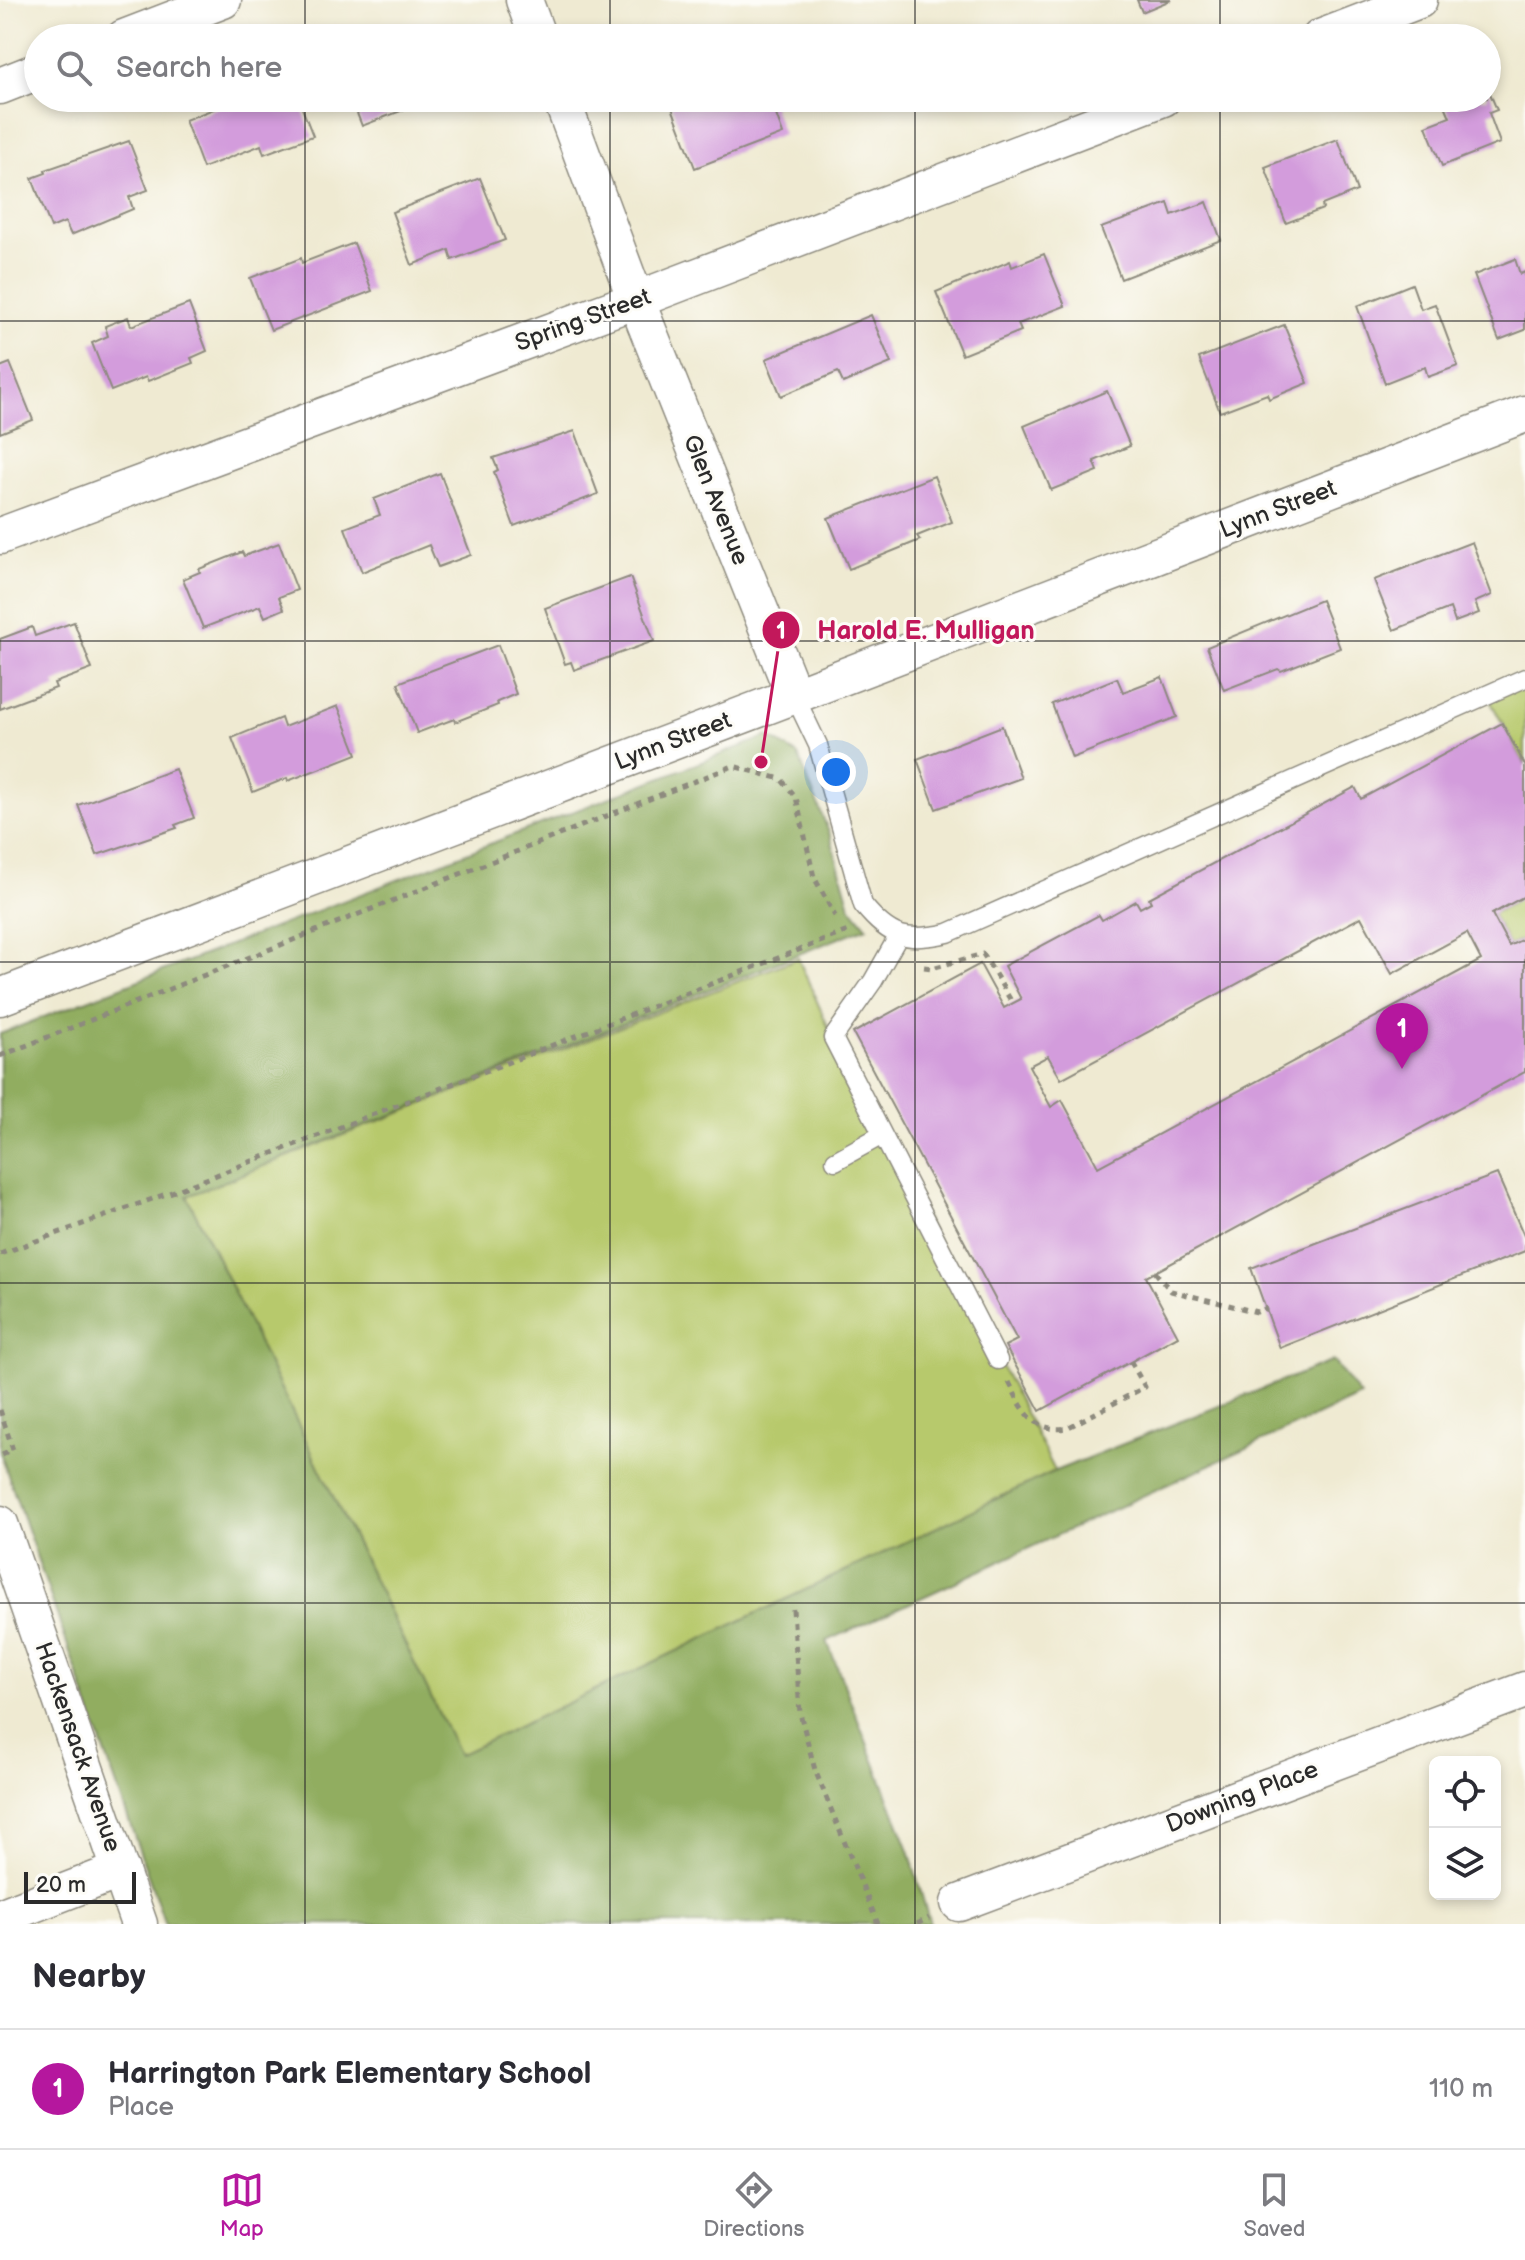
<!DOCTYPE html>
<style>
:root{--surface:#fff;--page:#f2f2f3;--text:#2b2b33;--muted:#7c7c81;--line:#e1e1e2;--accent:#b5179e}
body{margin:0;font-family:"Balsamiq Sans",sans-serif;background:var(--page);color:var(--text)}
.controls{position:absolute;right:24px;bottom:24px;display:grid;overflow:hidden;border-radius:12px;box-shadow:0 4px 12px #0003}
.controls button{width:72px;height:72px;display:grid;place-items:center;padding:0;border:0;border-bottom:2px solid var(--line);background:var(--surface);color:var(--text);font:40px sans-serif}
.scale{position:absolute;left:24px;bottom:20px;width:112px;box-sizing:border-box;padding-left:8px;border:4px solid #2b2b2b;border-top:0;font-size:22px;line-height:28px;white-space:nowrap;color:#2b2b2b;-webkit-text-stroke:6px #fdfcf7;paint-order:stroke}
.you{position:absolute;left:836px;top:772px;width:28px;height:28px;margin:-20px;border:6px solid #fff;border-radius:50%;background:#1a73e8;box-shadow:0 0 0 12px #1a73e833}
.badge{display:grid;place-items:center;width:52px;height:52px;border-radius:50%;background:var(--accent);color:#fff;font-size:26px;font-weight:700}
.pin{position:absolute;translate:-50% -66px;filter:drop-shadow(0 2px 4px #0008)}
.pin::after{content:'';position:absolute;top:42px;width:28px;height:24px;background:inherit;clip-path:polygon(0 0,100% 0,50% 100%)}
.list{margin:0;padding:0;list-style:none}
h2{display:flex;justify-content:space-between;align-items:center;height:104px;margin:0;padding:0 32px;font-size:34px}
h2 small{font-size:26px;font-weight:400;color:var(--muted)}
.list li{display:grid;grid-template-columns:52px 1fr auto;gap:24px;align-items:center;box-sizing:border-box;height:120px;padding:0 32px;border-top:2px solid var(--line)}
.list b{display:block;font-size:30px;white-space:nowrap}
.list p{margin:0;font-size:26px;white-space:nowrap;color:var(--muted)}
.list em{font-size:26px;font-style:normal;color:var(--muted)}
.icon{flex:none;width:44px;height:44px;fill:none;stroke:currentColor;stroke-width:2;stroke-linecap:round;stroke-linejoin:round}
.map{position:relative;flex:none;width:1525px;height:1924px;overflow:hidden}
.search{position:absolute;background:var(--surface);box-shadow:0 4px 12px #0003;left:24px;right:24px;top:24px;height:88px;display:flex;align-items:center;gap:20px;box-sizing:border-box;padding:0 28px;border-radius:44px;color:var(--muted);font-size:30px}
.sheet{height:224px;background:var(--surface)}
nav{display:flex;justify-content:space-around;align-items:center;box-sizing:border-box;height:112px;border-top:2px solid var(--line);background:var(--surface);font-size:22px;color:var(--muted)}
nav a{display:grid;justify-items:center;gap:4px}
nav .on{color:var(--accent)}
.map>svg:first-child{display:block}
</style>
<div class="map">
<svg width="1525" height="1924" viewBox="0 0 1525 1924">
<rect width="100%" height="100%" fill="#fdfcf7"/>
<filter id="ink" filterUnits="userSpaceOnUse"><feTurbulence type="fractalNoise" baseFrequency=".0125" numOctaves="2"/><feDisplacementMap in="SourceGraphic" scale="16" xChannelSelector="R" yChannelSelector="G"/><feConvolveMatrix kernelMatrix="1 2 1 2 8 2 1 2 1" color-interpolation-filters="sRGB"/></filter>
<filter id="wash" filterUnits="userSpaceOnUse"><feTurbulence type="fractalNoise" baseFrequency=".006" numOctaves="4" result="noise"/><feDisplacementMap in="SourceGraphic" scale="32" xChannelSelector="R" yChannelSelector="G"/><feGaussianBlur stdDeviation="1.8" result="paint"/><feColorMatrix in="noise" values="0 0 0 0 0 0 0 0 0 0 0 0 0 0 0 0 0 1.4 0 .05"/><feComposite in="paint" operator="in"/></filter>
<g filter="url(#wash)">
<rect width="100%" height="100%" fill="#efead2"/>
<g fill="#b7c96c" stroke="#717a4c" stroke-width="2">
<path d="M1525 678V765L1487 695Z"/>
<path d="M1525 896V938L1509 946 1492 914Z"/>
<path d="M798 958 833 1038 1055 1471 459 1755 187 1196Z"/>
</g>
<path fill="#91ad60" stroke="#5e6c46" stroke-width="2" d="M768 736 798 755 830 835 850 906 867 927 187 1196 459 1755 1055 1471 1333 1361 1360 1396 827 1641 909 1850 930 1924H165L0 1452V1034Z"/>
<g id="blocks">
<g fill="#d39cdc" fill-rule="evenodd">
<path d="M1137 0H1171L1142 12Z"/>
<path d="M1487 86 1497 110 1489 113 1500 143 1442 166 1426 126 1450 117 1442 98H1487Z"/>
<path d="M242 98H298L313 136 264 154 261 145 203 168 185 120Z"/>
<path d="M351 98H434L362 126Z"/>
<path d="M689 98H770L783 134 695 168 671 105Z"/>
<path d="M1338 139 1357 191 1322 205 1323 209 1286 223 1265 167Z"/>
<path d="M129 141 148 190 129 197 133 209 71 235 65 222 51 228 32 178 46 173 45 170Z"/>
<path d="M480 178 505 240 452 260 449 250 412 265 392 212Z"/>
<path d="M1207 202 1221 240 1121 279 1101 228 1168 203 1172 215Z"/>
<path d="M354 243 372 291 271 330 250 278 301 258 302 263Z"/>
<path d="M1044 254 1065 306 1018 324 1021 331 962 355 936 292 1010 261 1012 267Z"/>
<path d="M1515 259 1520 274 1525 272V330L1499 340 1474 275Z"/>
<path d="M1412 284 1421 309 1435 304 1458 366 1428 377 1425 367 1385 383 1357 306Z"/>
<path d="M189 304 207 351 191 358 193 363 148 381 146 377 111 391 92 343 108 336 105 326 128 317 131 326Z"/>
<path d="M871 315 891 363 843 383 838 372 781 396 766 359Z"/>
<path d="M1284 325 1308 383 1269 399 1267 394 1220 412 1199 358Z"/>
<path d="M10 363 33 420 0 433V367Z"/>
<path d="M1107 391 1130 446 1094 461 1098 471 1051 490 1024 426Z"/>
<path d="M575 431 598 494 514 526 494 472 498 470 493 458Z"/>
<path d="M440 473 471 555 438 567 429 545 362 572 345 528 380 515 374 499Z"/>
<path d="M934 476 952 522 917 536 920 540 849 569 828 518Z"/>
<path d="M1472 542 1492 595 1475 602 1479 613 1455 622 1450 608 1394 630 1374 580Z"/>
<path d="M279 543 297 590 279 597 284 609 265 617 260 606 203 628 183 579 200 572 199 569 242 552 244 556Z"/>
<path d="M630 577 654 641 574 670 571 662 565 664 545 608Z"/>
<path d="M1321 600 1340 648 1281 671 1278 669 1224 690 1207 647Z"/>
<path d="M74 622 92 669 54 683 56 688 0 709V639L32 627 35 636Z"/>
<path d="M498 645 516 694 497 702 498 705 455 722 454 719 417 733 398 683Z"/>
<path d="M1162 677 1177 717 1072 758 1052 704 1117 678 1123 692Z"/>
<path d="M338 706 357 754 288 781 287 778 253 792 232 738 281 718 284 727Z"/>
<path d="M1502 723 1525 765V896L1492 914 1509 946 1525 938V1072L1146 1277 1178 1336 1040 1411 1005 1346 1017 1340 853 1033 980 964 1004 1008 1021 999 1004 966 1099 915 1102 920 1136 901 1140 908 1151 902 1149 898 1355 787 1361 799ZM1361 917 1392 974 1467 933 1481 960 1098 1167 1062 1100 1051 1107 1029 1066 1048 1056 1061 1079Z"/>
<path d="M1002 726 1021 778 936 809 917 759Z"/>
<path d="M175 769 194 818 175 825 177 828 97 855 78 805Z"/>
<path d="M1497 1174 1525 1238V1251L1280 1348 1251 1268Z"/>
</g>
</g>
</g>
<g filter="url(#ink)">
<use href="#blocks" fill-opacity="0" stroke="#8d8a7e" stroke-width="2"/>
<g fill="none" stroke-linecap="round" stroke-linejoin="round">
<defs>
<g id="service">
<path d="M794 695 818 745 863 905C890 938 906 942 948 933L1525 678"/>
<path d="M899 935 873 981 833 1038 998 1360"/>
<path d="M835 1161 882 1135"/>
</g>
<g id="minor">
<path d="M524 0 538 38"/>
<path d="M124 38 223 0"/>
<path d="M1320 38 1419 0"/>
<path d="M0 86 38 71"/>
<path d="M561 98 636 300 794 695"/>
<path d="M0 536 636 300 1163 98"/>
<path d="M0 997 806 691 1525 414"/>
<path d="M0 1524 139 1924"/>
<path d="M959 1903 1525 1690"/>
<path d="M0 1917 121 1870"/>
</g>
</defs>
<use href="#service" stroke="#8d8a7e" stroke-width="21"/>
<use href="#minor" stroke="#8d8a7e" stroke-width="39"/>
<g stroke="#8d8a7e" stroke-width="5" stroke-dasharray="6 6" stroke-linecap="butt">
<path d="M924 967 932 968 983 954 1013 1004"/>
<path d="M0 1056 733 766 781 779 796 797 814 877 835 916"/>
<path d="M0 1254 180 1189 848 931"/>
<path d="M1155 1272 1171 1291 1257 1312 1267 1308"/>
<path d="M1009 1382C1022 1409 1033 1433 1067 1428L1145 1387 1131 1362"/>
<path d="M0 1410 13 1450 0 1456"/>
<path d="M793 1609 800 1713 815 1770 878 1924"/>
<path d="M917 1924 929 1918"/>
</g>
<use href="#service" stroke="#fff" stroke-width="18"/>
<use href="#minor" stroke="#fff" stroke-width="36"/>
</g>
</g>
<path fill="none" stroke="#2b2b2b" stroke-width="2" stroke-opacity="0.55" d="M305 0V38M610 0V38M915 0V38M1220 0V38M305 98V1924M610 98V1924M915 98V1924M1220 98V1924M0 321H1525M0 641H1525M0 962H1525M0 1283H1525M0 1603H1525"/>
<g text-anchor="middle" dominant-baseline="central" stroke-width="6" stroke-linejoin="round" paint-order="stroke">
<g font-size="24" fill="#2b2b2b" stroke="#fdfcf7">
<text transform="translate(583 320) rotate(-20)">Spring Street</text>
<text transform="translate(716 500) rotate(68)">Glen Avenue</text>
<text transform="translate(1278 509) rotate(-21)">Lynn Street</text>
<text transform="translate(673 741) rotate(-21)">Lynn Street</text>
<text transform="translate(78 1747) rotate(71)">Hackensack Avenue</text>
<text transform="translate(1242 1797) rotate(-21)">Downing Place</text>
</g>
</g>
<path fill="none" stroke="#c2185b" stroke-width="3" d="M761 762L781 630"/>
<g fill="#c2185b" stroke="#fdfcf7" stroke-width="3">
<circle cx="761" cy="762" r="8"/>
<circle cx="781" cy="630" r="20"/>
</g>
<g font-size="24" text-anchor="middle" font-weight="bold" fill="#fff">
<text x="781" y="639">1</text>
</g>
<g font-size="26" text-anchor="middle" font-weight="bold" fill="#c2185b" stroke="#fdfcf7" stroke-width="6" stroke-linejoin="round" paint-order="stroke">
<text x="926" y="639">Harold E. Mulligan</text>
</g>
</svg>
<div class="controls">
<button><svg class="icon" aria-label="locate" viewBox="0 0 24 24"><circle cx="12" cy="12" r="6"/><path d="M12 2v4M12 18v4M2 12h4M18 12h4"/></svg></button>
<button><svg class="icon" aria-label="layers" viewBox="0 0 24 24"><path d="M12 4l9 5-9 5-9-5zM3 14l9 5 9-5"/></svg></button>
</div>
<div class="scale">20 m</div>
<div class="you"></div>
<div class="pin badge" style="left:1402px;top:1069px">1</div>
<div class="search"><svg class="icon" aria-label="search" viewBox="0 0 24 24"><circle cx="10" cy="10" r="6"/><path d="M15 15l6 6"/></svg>Search here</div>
</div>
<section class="sheet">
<h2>Nearby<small></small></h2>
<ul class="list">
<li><span class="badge">1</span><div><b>Harrington Park Elementary School</b><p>Place</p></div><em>110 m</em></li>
</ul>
</section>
<nav>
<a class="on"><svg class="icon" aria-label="map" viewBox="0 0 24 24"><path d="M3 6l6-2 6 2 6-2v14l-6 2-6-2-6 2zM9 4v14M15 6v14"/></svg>Map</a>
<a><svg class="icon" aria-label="directions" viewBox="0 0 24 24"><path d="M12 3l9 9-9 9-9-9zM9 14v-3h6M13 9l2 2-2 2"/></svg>Directions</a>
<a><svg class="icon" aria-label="saved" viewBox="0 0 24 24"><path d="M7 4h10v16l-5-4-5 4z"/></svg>Saved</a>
</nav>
